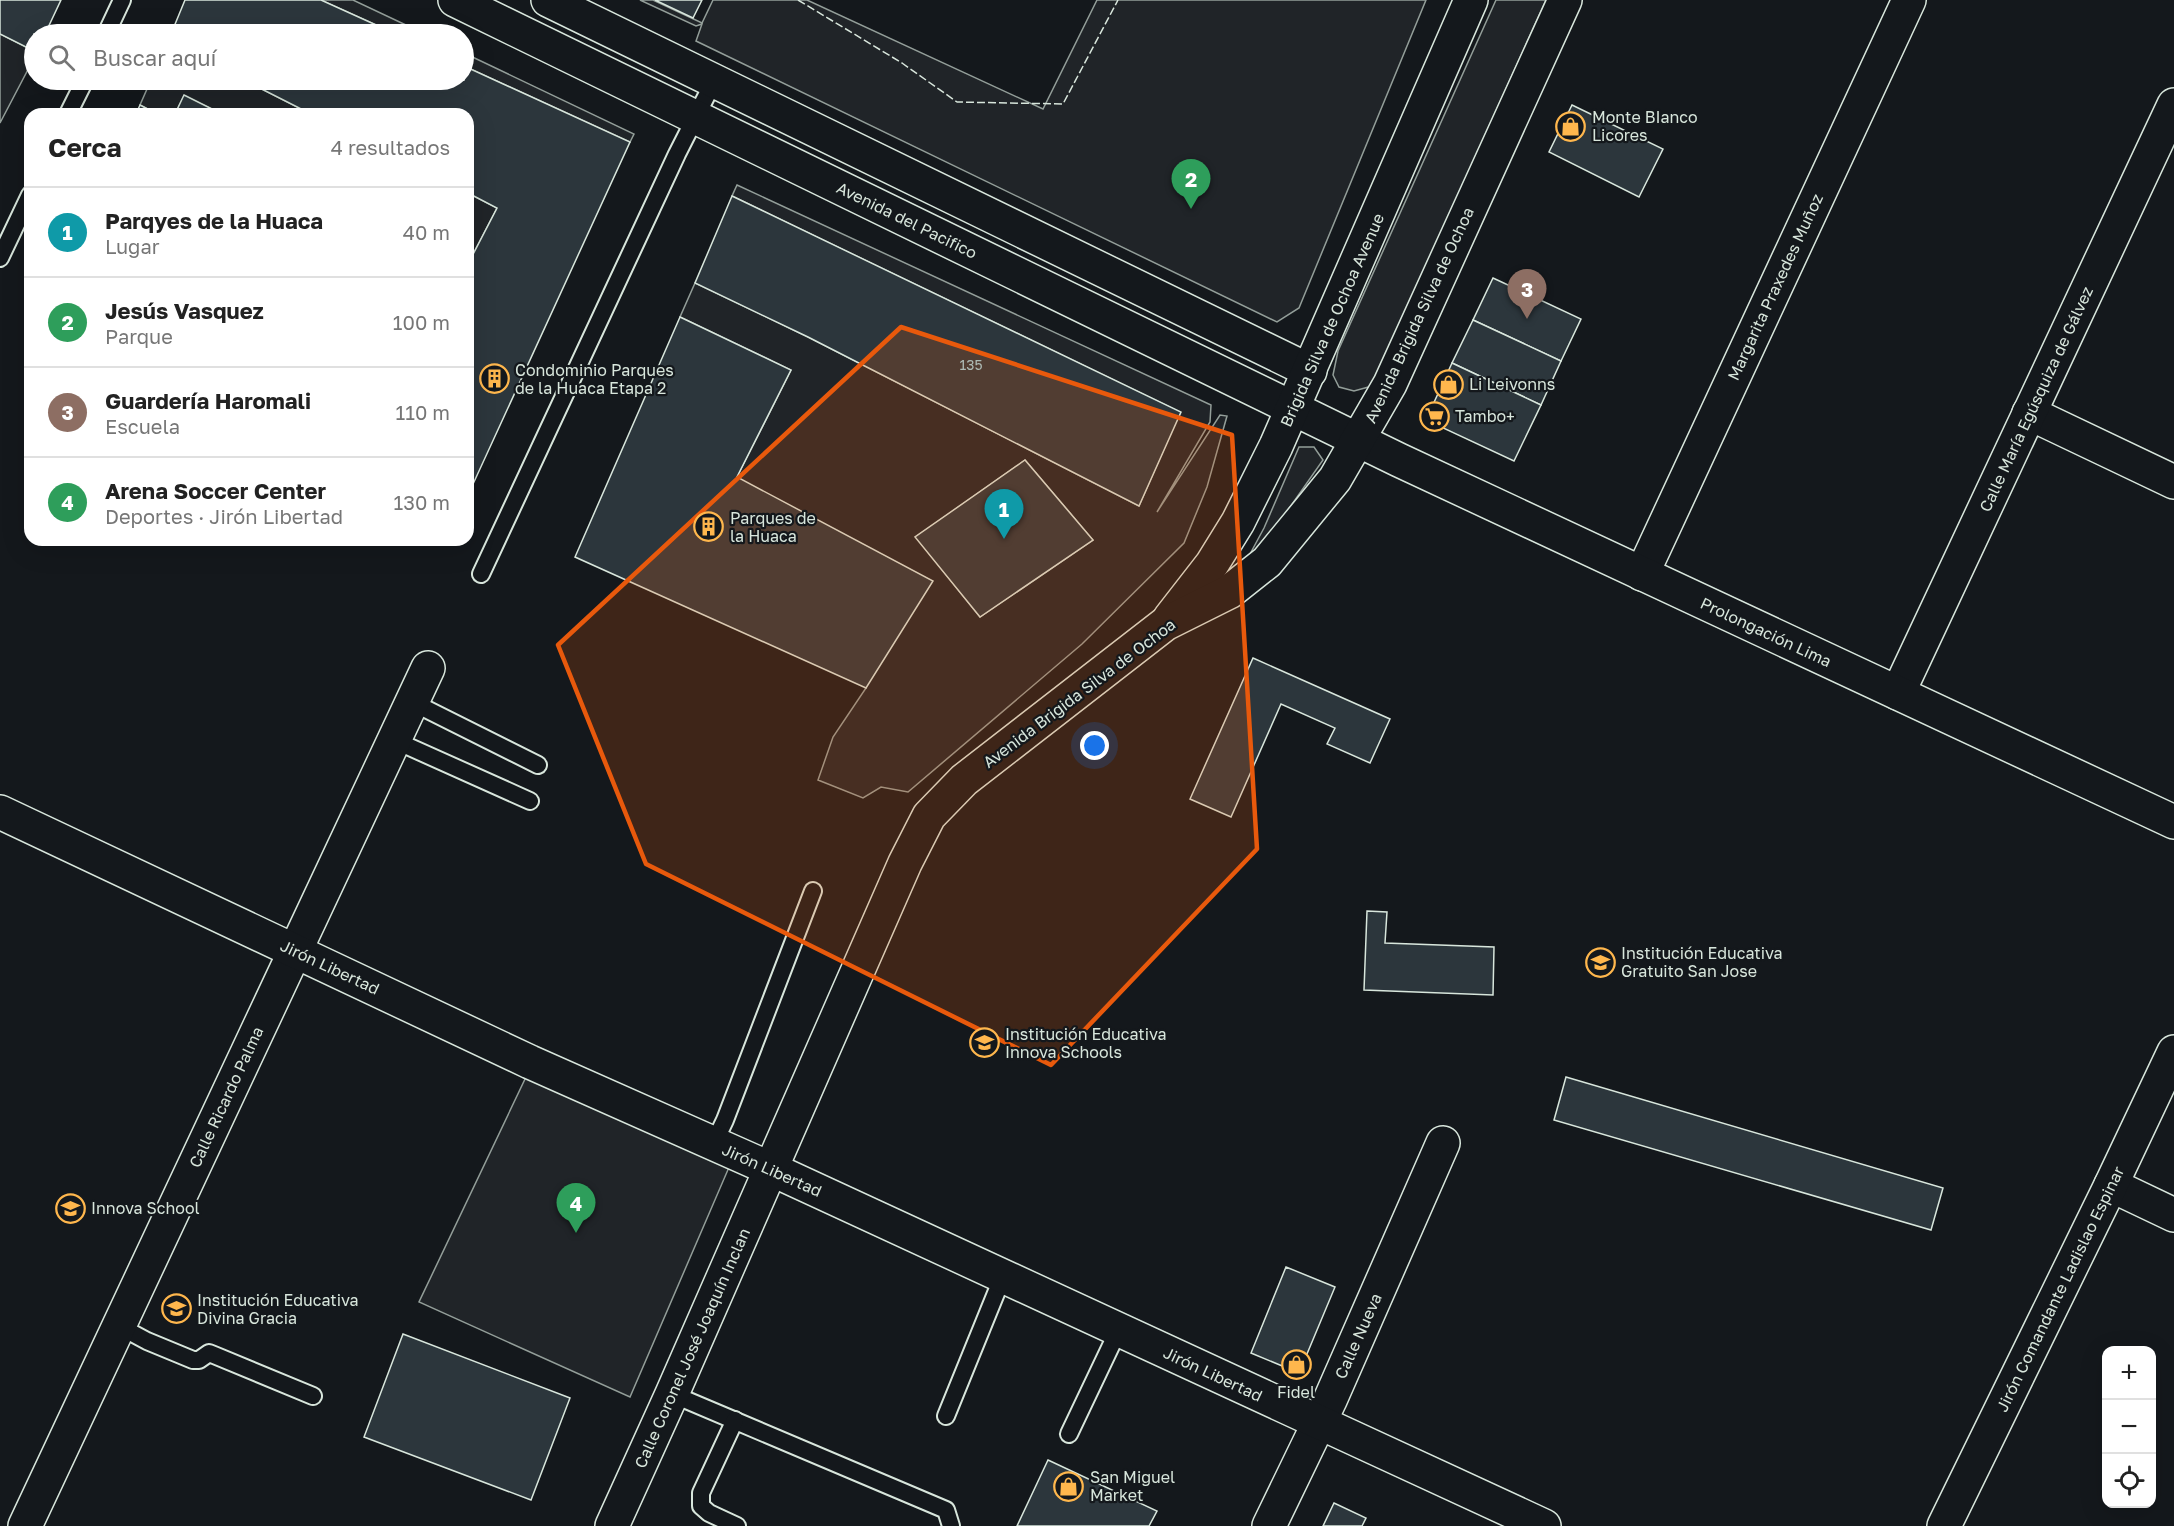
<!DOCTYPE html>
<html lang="es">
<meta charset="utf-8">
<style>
:root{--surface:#fff;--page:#f2f2f2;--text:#222;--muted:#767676;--line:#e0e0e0;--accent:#0b8043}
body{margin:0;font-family:"Golos Text",sans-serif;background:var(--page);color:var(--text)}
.controls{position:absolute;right:18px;bottom:18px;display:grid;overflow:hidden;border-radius:12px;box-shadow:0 6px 24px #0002}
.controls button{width:54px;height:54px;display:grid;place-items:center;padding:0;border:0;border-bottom:2px solid var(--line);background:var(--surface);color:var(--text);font:30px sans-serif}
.you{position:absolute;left:1095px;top:746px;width:21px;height:21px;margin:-15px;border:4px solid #fff;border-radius:50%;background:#1a73e8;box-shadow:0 0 0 9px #1a73e833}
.badge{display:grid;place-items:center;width:39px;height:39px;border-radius:50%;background:var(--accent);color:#fff;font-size:20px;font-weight:700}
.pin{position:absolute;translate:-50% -50px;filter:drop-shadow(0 2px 3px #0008)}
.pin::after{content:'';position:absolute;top:32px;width:21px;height:18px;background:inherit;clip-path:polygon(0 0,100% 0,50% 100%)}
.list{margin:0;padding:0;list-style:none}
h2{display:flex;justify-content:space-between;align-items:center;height:78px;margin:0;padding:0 24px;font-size:26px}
h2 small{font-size:20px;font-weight:400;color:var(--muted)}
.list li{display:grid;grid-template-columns:39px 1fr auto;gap:18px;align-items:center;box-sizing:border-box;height:90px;padding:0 24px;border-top:2px solid var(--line)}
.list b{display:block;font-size:22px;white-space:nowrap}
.list p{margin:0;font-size:20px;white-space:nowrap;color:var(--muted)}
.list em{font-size:20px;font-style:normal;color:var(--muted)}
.icon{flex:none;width:33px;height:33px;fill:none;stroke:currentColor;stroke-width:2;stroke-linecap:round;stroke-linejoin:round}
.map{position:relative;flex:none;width:2174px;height:1526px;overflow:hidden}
.search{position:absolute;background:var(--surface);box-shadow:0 6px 24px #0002;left:24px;top:24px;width:450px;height:66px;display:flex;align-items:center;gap:15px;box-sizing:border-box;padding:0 21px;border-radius:33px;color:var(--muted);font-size:22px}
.panel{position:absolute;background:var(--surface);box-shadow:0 6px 24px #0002;left:24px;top:108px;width:450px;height:438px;border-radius:18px}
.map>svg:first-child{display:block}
</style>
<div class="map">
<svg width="2174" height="1526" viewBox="0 0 2174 1526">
<rect width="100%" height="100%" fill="#14181c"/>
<g fill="#202428" stroke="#939e99" stroke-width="1.5" fill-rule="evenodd">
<path d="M321 0H353L425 34H396Z"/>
<path d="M640 0H653L702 23 713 0H807L1043 109 1097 0H1426L1299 308 1277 322 696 41 702 24 696 26Z"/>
<path d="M1496 0H1546L1372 386 1354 391 1339 387 1333 375 1338 351Z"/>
<path d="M0 34 34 51V58L0 123Z"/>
<path d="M464 53 634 134 630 142 464 66Z"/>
<path d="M151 80H244L311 114H222L184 96 175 114H157L140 105Z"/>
<path d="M737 185 1211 405 1210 422 1157 512 1220 415 1227 416 1207 487 1184 543 1082 644 908 792 881 787 863 798 818 780 833 737 866 688 737 477 791 370 680 317 695 283 808 337 1139 506 1180 412 732 196ZM1025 460 1093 540 980 617 916 537Z"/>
<path d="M468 193 497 208 468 264Z"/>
<path d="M1299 447H1314L1323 460 1267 540 1250 554 1264 528Z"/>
<path d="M526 1077 730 1165 630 1397 419 1302Z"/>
</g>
<g fill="#2c363c" stroke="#d8e6dc" stroke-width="1.5">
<path d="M0 0H61L45 34H34V51L0 34Z"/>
<path d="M185 0H321L396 34H171Z"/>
<path d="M655 0H702L693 18Z"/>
<path d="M464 66 630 142 468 495V264L497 208 468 193V114H311L244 80H464Z"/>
<path d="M184 95 222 114H175Z"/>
<path d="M140 105 157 114H136Z"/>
<path d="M1572 105 1663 149 1639 197 1549 152Z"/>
<path d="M732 196 1181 412 1139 506 808 337 695 283Z"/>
<path d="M1493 278 1581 319 1561 361 1473 320Z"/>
<path d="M680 317 791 370 737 477 933 581 866 688 575 557Z"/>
<path d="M1473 320 1561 361 1541 405 1452 363Z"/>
<path d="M1452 363 1541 405 1514 461 1426 420Z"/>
<path d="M1025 460 1093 540 980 617 915 537Z"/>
<path d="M1253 658 1390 719 1370 763 1327 744 1335 728 1281 704 1231 817 1190 799Z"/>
<path d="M1367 911 1387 912 1385 943 1494 947 1493 995 1364 990Z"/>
<path d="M1566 1077 1943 1188 1931 1230 1554 1120Z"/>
<path d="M1286 1267 1335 1287 1299 1373 1251 1353Z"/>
<path d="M403 1334 570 1398 531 1500 364 1437Z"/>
<path d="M1048 1460 1157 1511 1149 1526H1017Z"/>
<path d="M1334 1503 1366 1518 1362 1526H1323Z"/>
</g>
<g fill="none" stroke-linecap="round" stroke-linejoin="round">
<defs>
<g id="service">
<path d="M106 34 122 0"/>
<path d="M68 114 85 80"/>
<path d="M0 258 30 195"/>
<path d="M481 574 677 154 714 81"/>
<path d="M412 702 538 765"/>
<path d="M394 740 530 801"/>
<path d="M714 1143 725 1120 813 891"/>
<path d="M119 1326 147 1341 193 1360H199L209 1353 214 1355 313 1396"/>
<path d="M672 1394 946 1510 951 1526"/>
<path d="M946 1416 1003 1276"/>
<path d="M735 1420 701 1493V1506L709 1513 737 1526"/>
<path d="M1069 1434 1118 1331"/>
</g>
<g id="minor">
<path d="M2029 413 2174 482"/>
<path d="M1642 574 1909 0"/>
<path d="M1898 693 2174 105"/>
<path d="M2111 1185 2174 1215"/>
<path d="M25 1526 428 668"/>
<path d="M1269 1526 1330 1400 1443 1143"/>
<path d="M1944 1526 2111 1185 2174 1052"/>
</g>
<g id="tertiary">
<path d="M455 0 1399 460 2174 822"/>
<path d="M548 0 1310 371"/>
<path d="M1170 618 1212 564 1238 522 1276 446 1471 0"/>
<path d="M0 812 530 1062 771 1169 1544 1526"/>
<path d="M612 1526 672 1394 905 863 929 816 964 780 1165 624 1229 592 1267 562 1335 479 1390 384 1565 0"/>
</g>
</defs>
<use href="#service" stroke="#d8e6dc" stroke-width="20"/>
<use href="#minor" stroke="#d8e6dc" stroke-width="36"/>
<use href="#tertiary" stroke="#d8e6dc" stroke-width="36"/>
<use href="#service" stroke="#14181c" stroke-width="16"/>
<use href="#minor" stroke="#14181c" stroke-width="33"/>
<use href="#tertiary" stroke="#14181c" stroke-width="33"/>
<path stroke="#d8e6dc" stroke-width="1.5" stroke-dasharray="8 3" stroke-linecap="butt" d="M798 0 902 63 957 102 1063 104 1118 0"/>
</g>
<path fill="#e8590c" fill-opacity="0.2" stroke="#e8590c" stroke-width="4.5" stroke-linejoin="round" d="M901 327 1232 435 1257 849 1051 1065 646 864 558 645Z"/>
<defs>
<symbol id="shop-ring" viewBox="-11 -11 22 22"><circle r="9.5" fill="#14181c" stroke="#ffb74d" stroke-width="1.5"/><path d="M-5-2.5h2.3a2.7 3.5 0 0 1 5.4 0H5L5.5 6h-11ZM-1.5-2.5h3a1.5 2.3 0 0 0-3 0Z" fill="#ffb74d"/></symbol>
<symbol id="building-ring" viewBox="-11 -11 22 22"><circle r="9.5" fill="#14181c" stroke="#ffb74d" stroke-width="1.5"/><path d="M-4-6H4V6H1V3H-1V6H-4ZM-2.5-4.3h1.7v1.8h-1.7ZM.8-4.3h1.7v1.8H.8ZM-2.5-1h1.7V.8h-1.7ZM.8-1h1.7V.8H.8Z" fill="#ffb74d"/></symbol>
<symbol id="supermarket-ring" viewBox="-11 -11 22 22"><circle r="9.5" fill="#14181c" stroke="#ffb74d" stroke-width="1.5"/><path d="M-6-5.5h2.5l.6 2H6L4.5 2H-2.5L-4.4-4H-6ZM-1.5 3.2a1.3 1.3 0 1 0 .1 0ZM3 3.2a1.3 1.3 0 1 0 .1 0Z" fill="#ffb74d"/></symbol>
<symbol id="school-ring" viewBox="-11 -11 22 22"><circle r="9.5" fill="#14181c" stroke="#ffb74d" stroke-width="1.5"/><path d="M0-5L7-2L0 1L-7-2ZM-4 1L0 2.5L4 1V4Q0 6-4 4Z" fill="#ffb74d"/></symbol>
</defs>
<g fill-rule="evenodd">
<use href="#shop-ring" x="1554" y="110" width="33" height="33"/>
<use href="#building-ring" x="478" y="362" width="33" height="33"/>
<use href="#shop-ring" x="1432" y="368" width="33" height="33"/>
<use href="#supermarket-ring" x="1418" y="400" width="33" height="33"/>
<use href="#building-ring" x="692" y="510" width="33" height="33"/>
<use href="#school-ring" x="1584" y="946" width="33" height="33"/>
<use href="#school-ring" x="968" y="1026" width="33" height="33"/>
<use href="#school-ring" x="54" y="1192" width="33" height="33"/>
<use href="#school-ring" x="160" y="1292" width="33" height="33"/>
<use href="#shop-ring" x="1280" y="1348" width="33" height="33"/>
<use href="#shop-ring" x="1052" y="1470" width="33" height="33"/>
</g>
<g text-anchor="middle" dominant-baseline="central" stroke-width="4.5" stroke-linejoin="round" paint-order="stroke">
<g font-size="14" fill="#adbab4">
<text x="971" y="364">135</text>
</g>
<g font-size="16" fill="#d8e6dc" stroke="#14181c" text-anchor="start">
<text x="1592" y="117">Monte BIanco<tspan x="1592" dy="18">Licores</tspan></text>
<text x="515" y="370">Condominio Parques<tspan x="515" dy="18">de la Huaca Etapa 2</tspan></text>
<text x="1469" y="384">Li Leivonns</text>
<text x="1455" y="416">Tambo+</text>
<text x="730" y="518">Parques de<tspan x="730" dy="18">la Huaca</tspan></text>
<text x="1621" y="953">Institución Educativa<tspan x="1621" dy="18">Gratuito San Jose</tspan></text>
<text x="1005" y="1034">Institución Educativa<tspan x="1005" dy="18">Innova Schools</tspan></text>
<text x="91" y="1208">Innova School</text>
<text x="197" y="1300">Institución Educativa<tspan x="197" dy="18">Divina Gracia</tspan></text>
<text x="1296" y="1392" text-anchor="middle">Fidel</text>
<text x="1090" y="1477">San Miguel<tspan x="1090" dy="18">Market</tspan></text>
</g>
<g font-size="16" fill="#d8e6dc" stroke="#14181c">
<text transform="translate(907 220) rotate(26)">Avenida del Pacifico</text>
<text transform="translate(1775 287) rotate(-65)">Margarita Praxedes Muñoz</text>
<text transform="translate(1419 315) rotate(-65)">Avenida Brigida Silva de Ochoa</text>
<text transform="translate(1332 320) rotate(-66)">Brigida Silva de Ochoa Avenue</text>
<text transform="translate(2036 399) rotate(-65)">Calle María Egúsquiza de Gálvez</text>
<text transform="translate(1766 632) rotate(25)">Prolongación Lima</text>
<text transform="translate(1079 693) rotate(-37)">Avenida Brigida Silva de Ochoa</text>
<text transform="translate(330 967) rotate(25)">Jirón Libertad</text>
<text transform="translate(226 1097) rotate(-65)">Calle Ricardo Palma</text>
<text transform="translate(772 1170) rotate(24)">Jirón Libertad</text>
<text transform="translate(2060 1289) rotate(-64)">Jirón Comandante Ladislao Espinar</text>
<text transform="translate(1358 1336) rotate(-66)">Calle Nueva</text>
<text transform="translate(692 1348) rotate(-66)">Calle Coronel José Joaquín Inclan</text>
<text transform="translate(1213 1374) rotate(25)">Jirón Libertad</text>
</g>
</g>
</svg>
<div class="controls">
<button>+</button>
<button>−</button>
<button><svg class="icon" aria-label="locate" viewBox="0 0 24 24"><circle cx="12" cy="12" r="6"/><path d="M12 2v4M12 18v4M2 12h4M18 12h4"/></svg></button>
</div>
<div class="you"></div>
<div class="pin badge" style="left:1004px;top:539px;background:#0f9aa8">1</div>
<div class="pin badge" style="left:1191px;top:209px;background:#2e9e5b">2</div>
<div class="pin badge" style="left:1527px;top:319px;background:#8d6e63">3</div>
<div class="pin badge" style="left:576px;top:1233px;background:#2e9e5b">4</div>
<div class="search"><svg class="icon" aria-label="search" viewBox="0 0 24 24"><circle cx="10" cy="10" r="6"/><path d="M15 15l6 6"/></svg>Buscar aquí</div>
<section class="panel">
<h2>Cerca<small>4 resultados</small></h2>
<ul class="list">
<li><span class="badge" style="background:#0f9aa8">1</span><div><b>Parqyes de la Huaca</b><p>Lugar</p></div><em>40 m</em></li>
<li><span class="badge" style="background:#2e9e5b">2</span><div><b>Jesús Vasquez</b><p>Parque</p></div><em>100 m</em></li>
<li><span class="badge" style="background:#8d6e63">3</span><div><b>Guardería Haromali</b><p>Escuela</p></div><em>110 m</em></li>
<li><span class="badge" style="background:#2e9e5b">4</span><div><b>Arena Soccer Center</b><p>Deportes · Jirón Libertad</p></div><em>130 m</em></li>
</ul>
</section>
</div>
